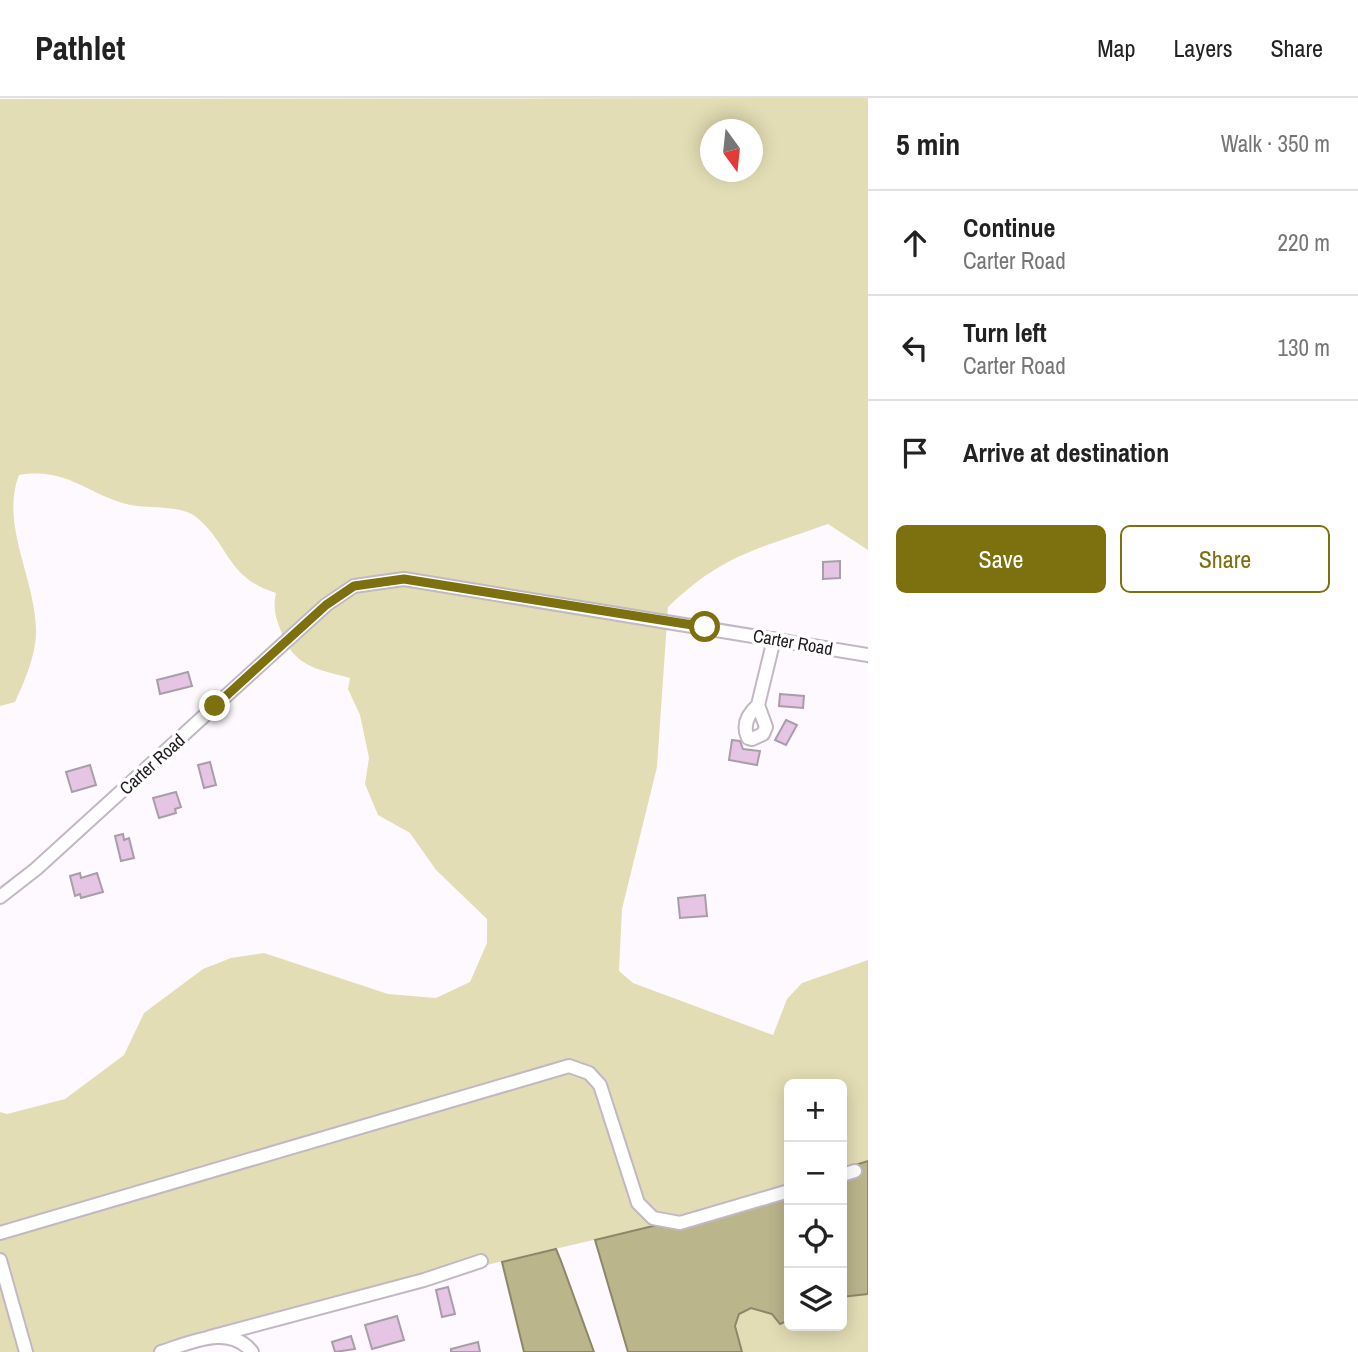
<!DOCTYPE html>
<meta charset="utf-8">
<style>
:root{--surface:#fff;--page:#f2f2f2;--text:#222;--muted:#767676;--line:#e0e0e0;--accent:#7d700f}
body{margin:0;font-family:"Archivo Narrow",sans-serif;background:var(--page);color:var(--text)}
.controls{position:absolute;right:21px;bottom:21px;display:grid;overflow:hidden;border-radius:10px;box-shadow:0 4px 18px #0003}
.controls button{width:63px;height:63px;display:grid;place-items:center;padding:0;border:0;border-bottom:2px solid var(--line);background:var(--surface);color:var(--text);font:35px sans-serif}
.compass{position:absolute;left:700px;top:21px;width:63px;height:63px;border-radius:50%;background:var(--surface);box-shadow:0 4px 18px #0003;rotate:165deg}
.stop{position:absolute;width:21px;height:21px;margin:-16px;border:5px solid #7d700f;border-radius:50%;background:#fff}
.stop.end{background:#7d700f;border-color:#fff;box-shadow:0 2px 7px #0008}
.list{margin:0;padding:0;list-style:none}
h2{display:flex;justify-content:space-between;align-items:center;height:91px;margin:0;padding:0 28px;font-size:30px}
h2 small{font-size:23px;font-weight:400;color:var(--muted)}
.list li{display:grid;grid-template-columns:46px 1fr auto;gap:21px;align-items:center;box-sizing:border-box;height:105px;padding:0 28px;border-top:2px solid var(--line)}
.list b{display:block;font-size:26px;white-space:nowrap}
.list p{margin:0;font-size:23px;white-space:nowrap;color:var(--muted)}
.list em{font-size:23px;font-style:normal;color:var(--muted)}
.actions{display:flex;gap:14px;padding:21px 28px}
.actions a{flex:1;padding:16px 0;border:2px solid var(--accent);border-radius:10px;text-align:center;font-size:24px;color:var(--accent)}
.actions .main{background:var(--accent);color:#fff}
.icon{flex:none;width:38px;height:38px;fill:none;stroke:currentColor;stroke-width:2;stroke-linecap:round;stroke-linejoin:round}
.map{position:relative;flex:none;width:868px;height:1254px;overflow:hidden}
header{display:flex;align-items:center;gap:42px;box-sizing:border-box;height:98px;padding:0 35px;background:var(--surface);border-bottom:2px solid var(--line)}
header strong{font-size:33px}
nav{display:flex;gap:38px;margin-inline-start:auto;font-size:24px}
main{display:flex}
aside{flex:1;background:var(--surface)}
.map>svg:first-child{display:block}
</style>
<header>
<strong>Pathlet</strong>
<nav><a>Map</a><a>Layers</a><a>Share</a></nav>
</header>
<main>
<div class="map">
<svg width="868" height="1254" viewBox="0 0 868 1254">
<rect width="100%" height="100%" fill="#fef9fe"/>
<g fill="#e3ddb5" fill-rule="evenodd">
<path d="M868 0V452L828 426C759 451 724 455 668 509L657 669 622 811 619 873 633 885 773 937 787 901 802 885 868 862V1063L842 1071V986H789V1086L653 1128 478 1169 173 1254H0V1014L7 1016 65 1001 124 957 144 915 203 871 231 860 264 855 388 896 436 900 470 884 487 845V821L436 772 410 735 378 717 365 686 369 660 360 617 348 591 350 580C316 571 293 568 281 533 275 518 273 510 276 495 226 480 229 445 196 419 183 408 154 410 137 408 90 401 71 368 19 377 0 426 35 480 36 531 37 554 25 583 15 604L0 608V1ZM710 32H752V74H710Z"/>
<path d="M868 1196V1254H742L735 1228 739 1216 751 1210 772 1216 778 1225 789 1222V1228H842V1199Z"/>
</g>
<g fill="#bbb58c" stroke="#8c876b" stroke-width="2">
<path d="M868 1063V1196L842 1199V1071Z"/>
<path d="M789 1086V1222L780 1226 772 1216 751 1210 739 1216 735 1228 742 1254H628L595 1142 653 1128Z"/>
<path d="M556 1151 561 1163 594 1254H524L502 1164Z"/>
</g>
<g fill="#e5c4e4" stroke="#a89ea8" stroke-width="2">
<path d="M840 463V480L823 481V464Z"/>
<path d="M188 574 192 588 160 596 157 582Z"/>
<path d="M780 596 804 598 803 610 779 608Z"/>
<path d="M786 622 797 627 786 647 775 642Z"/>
<path d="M732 642 740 643 743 651 760 653 757 667 729 662Z"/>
<path d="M210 664 216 687 204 690 198 667Z"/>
<path d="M90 667 96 687 72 694 66 674Z"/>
<path d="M176 694 181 709 175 711 176 715 159 720 153 700Z"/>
<path d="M123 736 124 742 129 740 134 760 121 763 115 738Z"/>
<path d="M80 775 81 780 97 775 103 794 81 800 80 796 75 798 70 778Z"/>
<path d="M705 797 707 818 680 820 678 800Z"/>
<path d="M448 1189 455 1216 442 1219 436 1192Z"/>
<path d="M397 1218 404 1242 372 1251 365 1227Z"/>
<path d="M351 1238 355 1251 335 1254 332 1244Z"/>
<path d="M478 1244 480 1254H451V1251Z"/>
</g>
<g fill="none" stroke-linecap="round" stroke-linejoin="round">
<defs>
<g id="minor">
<path d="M758 607C748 616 742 627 748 640L752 641 763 636 766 629 758 607 774 541"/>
<path d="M0 799 36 771 326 507 354 488 404 481 868 557"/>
<path d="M842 1077 855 1073"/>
<path d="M0 1135 569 968 589 975 600 987 638 1105 653 1120 680 1125 789 1093"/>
<path d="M0 1162 26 1254"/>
<path d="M210 1239 424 1182 481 1163"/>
<path d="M161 1254C190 1245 229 1225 252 1254"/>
</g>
</defs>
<use href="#minor" stroke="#c2b8c2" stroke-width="16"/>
<use href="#minor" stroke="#fff" stroke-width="12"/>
</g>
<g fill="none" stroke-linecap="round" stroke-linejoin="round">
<path stroke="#7d700f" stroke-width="9" d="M215 608 326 507 354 488 404 481 705 529"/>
</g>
<g text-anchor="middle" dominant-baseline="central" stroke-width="7" stroke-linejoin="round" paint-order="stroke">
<g font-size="18" fill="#1f1b1f" stroke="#fff">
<text transform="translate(793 544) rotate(10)">Carter Road</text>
<text transform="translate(152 666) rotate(-42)">Carter Road</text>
</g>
</g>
</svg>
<div class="controls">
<button>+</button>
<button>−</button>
<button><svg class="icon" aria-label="locate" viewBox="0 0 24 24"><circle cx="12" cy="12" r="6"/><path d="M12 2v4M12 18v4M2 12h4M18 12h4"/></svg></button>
<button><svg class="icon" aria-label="layers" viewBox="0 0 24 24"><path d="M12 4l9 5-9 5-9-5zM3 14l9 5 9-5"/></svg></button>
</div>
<svg class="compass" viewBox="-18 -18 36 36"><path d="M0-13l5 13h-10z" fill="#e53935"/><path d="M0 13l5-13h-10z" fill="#767676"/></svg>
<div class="stop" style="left:705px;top:529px"></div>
<div class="stop end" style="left:215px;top:608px"></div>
</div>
<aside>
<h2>5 min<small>Walk · 350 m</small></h2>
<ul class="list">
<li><svg class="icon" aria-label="ahead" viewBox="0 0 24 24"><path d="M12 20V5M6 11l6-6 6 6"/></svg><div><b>Continue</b><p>Carter Road</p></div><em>220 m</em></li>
<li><svg class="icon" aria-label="left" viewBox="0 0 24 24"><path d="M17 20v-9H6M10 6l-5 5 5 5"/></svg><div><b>Turn left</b><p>Carter Road</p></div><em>130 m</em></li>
<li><svg class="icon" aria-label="arrive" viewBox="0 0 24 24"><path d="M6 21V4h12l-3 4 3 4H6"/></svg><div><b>Arrive at destination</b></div></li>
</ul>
<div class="actions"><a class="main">Save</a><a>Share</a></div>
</aside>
</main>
